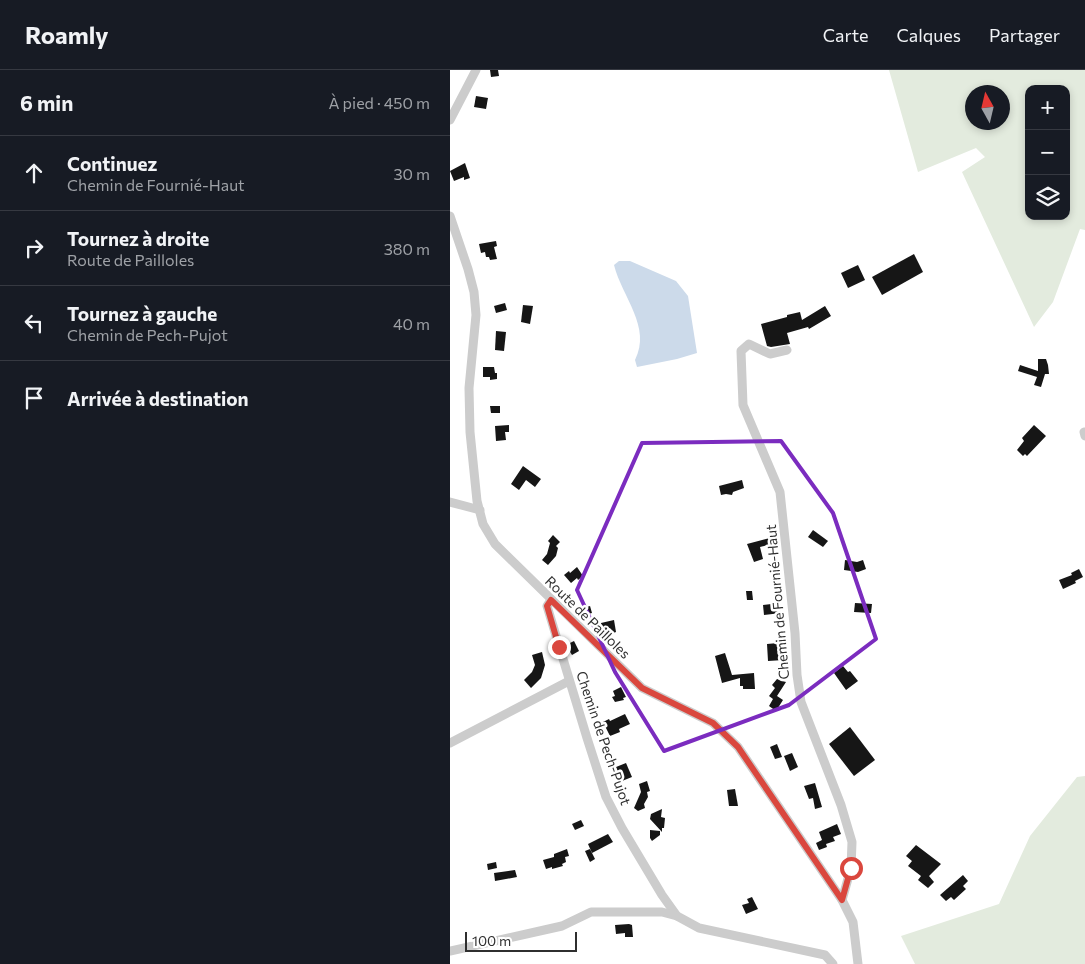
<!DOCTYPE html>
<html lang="fr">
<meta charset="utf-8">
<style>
:root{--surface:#171b24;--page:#242831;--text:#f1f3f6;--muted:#9ea1a6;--line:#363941}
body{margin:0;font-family:Commissioner,sans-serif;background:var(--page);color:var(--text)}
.controls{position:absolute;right:15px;top:15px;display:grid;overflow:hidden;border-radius:10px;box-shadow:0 2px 8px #0003}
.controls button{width:45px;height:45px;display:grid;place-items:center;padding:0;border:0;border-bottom:1px solid var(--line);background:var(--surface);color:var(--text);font:25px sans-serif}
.compass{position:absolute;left:515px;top:15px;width:45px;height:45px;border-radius:50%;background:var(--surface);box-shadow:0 2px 8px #0003;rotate:352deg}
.scale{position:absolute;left:15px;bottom:12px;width:112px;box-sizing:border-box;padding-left:5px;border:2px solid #2f2f2f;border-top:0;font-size:14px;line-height:18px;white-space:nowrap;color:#2f2f2f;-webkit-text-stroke:4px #fff;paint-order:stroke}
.stop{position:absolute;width:15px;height:15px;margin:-11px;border:4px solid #da473e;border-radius:50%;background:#fff}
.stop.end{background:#da473e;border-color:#fff;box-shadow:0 1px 5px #0008}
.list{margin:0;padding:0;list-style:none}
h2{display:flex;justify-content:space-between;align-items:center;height:65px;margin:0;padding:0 20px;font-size:21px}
h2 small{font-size:16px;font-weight:400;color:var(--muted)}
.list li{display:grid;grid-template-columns:32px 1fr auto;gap:15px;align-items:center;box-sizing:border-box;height:75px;padding:0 20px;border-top:1px solid var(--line)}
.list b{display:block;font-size:19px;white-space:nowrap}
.list p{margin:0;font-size:16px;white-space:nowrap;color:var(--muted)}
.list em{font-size:16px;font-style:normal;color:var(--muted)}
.icon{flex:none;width:28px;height:28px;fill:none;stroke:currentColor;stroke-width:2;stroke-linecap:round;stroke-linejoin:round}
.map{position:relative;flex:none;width:635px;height:894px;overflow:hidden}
header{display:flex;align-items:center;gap:30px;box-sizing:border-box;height:70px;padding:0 25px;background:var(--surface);border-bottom:1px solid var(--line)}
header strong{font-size:24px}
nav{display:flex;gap:28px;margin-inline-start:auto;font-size:18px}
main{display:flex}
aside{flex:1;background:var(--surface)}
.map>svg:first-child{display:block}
</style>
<header>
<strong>Roamly</strong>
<nav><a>Carte</a><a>Calques</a><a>Partager</a></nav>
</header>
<main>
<aside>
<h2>6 min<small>À pied · 450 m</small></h2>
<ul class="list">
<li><svg class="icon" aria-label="ahead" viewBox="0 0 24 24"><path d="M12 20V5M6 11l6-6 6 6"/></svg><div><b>Continuez</b><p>Chemin de Fournié-Haut</p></div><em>30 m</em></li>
<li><svg class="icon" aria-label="right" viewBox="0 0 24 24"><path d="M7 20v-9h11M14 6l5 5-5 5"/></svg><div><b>Tournez à droite</b><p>Route de Pailloles</p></div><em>380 m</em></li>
<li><svg class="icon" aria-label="left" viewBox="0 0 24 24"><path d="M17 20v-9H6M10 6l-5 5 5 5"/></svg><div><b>Tournez à gauche</b><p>Chemin de Pech-Pujot</p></div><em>40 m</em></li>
<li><svg class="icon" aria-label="arrive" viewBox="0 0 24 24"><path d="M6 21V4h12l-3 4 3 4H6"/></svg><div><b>Arrivée à destination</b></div></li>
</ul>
</aside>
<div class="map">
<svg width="635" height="894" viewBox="0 0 635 894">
<rect width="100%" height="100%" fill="#fff"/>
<g fill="#e3ebde" fill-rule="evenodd">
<path d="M439 0H635V160L630 159 603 232 584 257 512 102 535 87 526 78 468 102ZM579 19H616V146H579ZM522 22H552V52H522Z"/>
<path d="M635 706V894H465L451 866 549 834 580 766 627 707Z"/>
</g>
<path fill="#ccdaea" d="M169 191H180L226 211 238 226 247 283 227 289 187 297 185 290C202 257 172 227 164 195Z"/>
<g fill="#161616">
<path d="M40 0H48L49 6 41 7Z"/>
<path d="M26 26 38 28 36 39 24 37Z"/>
<path d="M15 93 20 108 14 110V107L4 111 0 101Z"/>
<path d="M46 171 47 176 44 177 47 189 40 190 39 187H36L35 182 31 183 29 174Z"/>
<path d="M464 184 473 202 432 225 422 207Z"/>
<path d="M408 195 415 210 398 218 391 203Z"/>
<path d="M55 233 57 240 46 243 44 236Z"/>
<path d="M73 235 83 236 80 254 71 252Z"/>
<path d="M375 236 381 246 359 259 358 257 337 263 340 274 321 277 317 276 311 254 337 247V245L350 242 352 250Z"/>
<path d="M46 261 56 262 54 281 45 280Z"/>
<path d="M588 289H596L598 295 599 304H595L591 317 584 315 587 307 568 301 570 295 588 301Z"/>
<path d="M33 297H44L45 303H47V309L40 310V307H33Z"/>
<path d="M40 336H50V343H41Z"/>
<path d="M59 355V362H55L56 370 46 371 45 356Z"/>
<path d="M584 355 596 366 577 386 575 384 573 386 567 380 574 371 572 368Z"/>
<path d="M73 396 91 409 85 417 76 410 69 420 61 414Z"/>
<path d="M292 410 294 418 283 422 282 425 276 424 271 425 269 416Z"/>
<path d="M363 460 378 471 373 477 358 467Z"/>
<path d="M103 465 110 472 106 476 108 478 106 486 98 495 92 490 97 484 100 473 98 471Z"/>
<path d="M320 468 322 474 310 477 313 489 304 492 297 474Z"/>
<path d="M395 490 407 492 413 490 416 499 408 502 394 500Z"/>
<path d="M127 497 133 506 128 510 127 508 121 513 114 505 119 501 120 503Z"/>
<path d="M629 499 633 507 625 511 626 513 613 519 609 510 622 505 621 503Z"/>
<path d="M296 521H302L303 530H297Z"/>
<path d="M330 533 331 543 314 545 313 535Z"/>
<path d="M405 533 422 534 421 543 404 542Z"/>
<path d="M140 536 142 543 133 545 131 539Z"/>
<path d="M164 550 166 562 154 567 151 553Z"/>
<path d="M124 571 129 581 122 585 116 575Z"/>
<path d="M328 573 329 585 334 590 318 591 317 574Z"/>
<path d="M92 582 95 595 91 608 81 618 74 610 82 602 85 595 82 585Z"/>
<path d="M275 583 282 605 304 603 305 619H293V616H290V608L272 613 265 586Z"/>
<path d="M393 596 398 602 400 601 408 611 396 620 384 603Z"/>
<path d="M327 609 336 612 327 626 333 630 326 641 319 636 323 629 319 626 325 618 322 615Z"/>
<path d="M171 617 176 627 173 628 174 630 165 632 162 627 165 626 163 621Z"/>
<path d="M175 644 180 654 169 659 170 662 160 666 153 652 159 649 160 651Z"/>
<path d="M400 657 425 690 404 706 379 674Z"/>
<path d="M327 674 332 687 325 689 320 677Z"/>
<path d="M342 683 348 697 340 701 334 686Z"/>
<path d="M176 693 182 707 172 711 166 697Z"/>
<path d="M197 711 200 721 197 722 198 727 194 734 195 738 188 741 184 738 191 722 189 714Z"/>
<path d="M365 713 372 737 365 739 363 728 359 729 354 716Z"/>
<path d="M285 719 288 736H279L277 720Z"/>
<path d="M212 739 211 747 215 748 214 758H212V762L200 749 201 744Z"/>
<path d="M131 750 134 756 125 760 122 754Z"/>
<path d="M387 754 391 764 383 767 385 771 376 774 377 777 369 780 366 773 372 770 369 762Z"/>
<path d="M200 760 210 761V765L202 771 200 768Z"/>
<path d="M158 764 163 772 142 783 138 774Z"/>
<path d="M466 775 491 794 479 806 484 812 478 818 468 810 471 806 458 796 462 791 456 786Z"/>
<path d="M117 779 119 786 115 787 116 792 112 794 113 796 102 799V797L96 799 93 790 104 787V784Z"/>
<path d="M140 779 145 789 140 792 135 781Z"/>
<path d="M46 792 47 798 38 800 37 794Z"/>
<path d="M65 800 67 807 45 811 44 803Z"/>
<path d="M513 805 518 811 513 816 516 819 504 830 501 827 496 831 490 825Z"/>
<path d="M302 827 308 839 296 844 292 835 299 833 297 829Z"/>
<path d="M179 854 182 855 183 867H175V863L166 864 165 855Z"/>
</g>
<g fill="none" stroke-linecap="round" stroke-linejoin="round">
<g stroke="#ccc" stroke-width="9">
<path d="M0 50 26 0"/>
<path d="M0 146 18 199 24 222 26 245 19 318 20 362 27 431 33 454 45 474 192 618 263 653 288 677 392 830 403 852 408 894"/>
<path d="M337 280 320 284 299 274 291 281 293 335 330 422 345 563 347 605 351 632 391 735 402 772 401 798 392 830"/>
<path d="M634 362 635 366"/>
<path d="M0 432 30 440"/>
<path d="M101 530 97 536 137 668 156 727 172 758 212 825 227 846 249 858 375 885 383 894"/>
<path d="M0 673 119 611"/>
<path d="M0 881 112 856 141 842H212L227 846"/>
</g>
</g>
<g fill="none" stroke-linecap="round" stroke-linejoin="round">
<path stroke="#da473e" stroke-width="6" d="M109 577 97 536 101 530 192 618 263 653 288 677 392 830 401 798"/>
</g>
<path fill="none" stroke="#7b2cbf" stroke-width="4" stroke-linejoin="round" d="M331 371 383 443 426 569 339 635 214 681 165 602 127 520 192 373Z"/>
<g text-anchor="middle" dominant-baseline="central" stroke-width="5" stroke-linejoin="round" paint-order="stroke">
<g font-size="14" fill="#2f2f2f" stroke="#fff">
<text transform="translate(327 532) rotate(-95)">Chemin de Fournié-Haut</text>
<text transform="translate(138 547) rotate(44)">Route de Pailloles</text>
<text transform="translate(154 668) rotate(71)">Chemin de Pech-Pujot</text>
</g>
</g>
</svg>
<div class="controls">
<button>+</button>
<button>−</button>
<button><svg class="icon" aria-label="layers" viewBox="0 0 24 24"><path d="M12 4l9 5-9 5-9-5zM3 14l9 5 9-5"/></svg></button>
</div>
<svg class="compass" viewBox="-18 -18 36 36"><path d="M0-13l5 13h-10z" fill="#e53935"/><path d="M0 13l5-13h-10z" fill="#9ea1a6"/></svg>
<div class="scale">100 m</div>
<div class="stop" style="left:401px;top:798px"></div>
<div class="stop end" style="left:109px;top:577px"></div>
</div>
</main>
